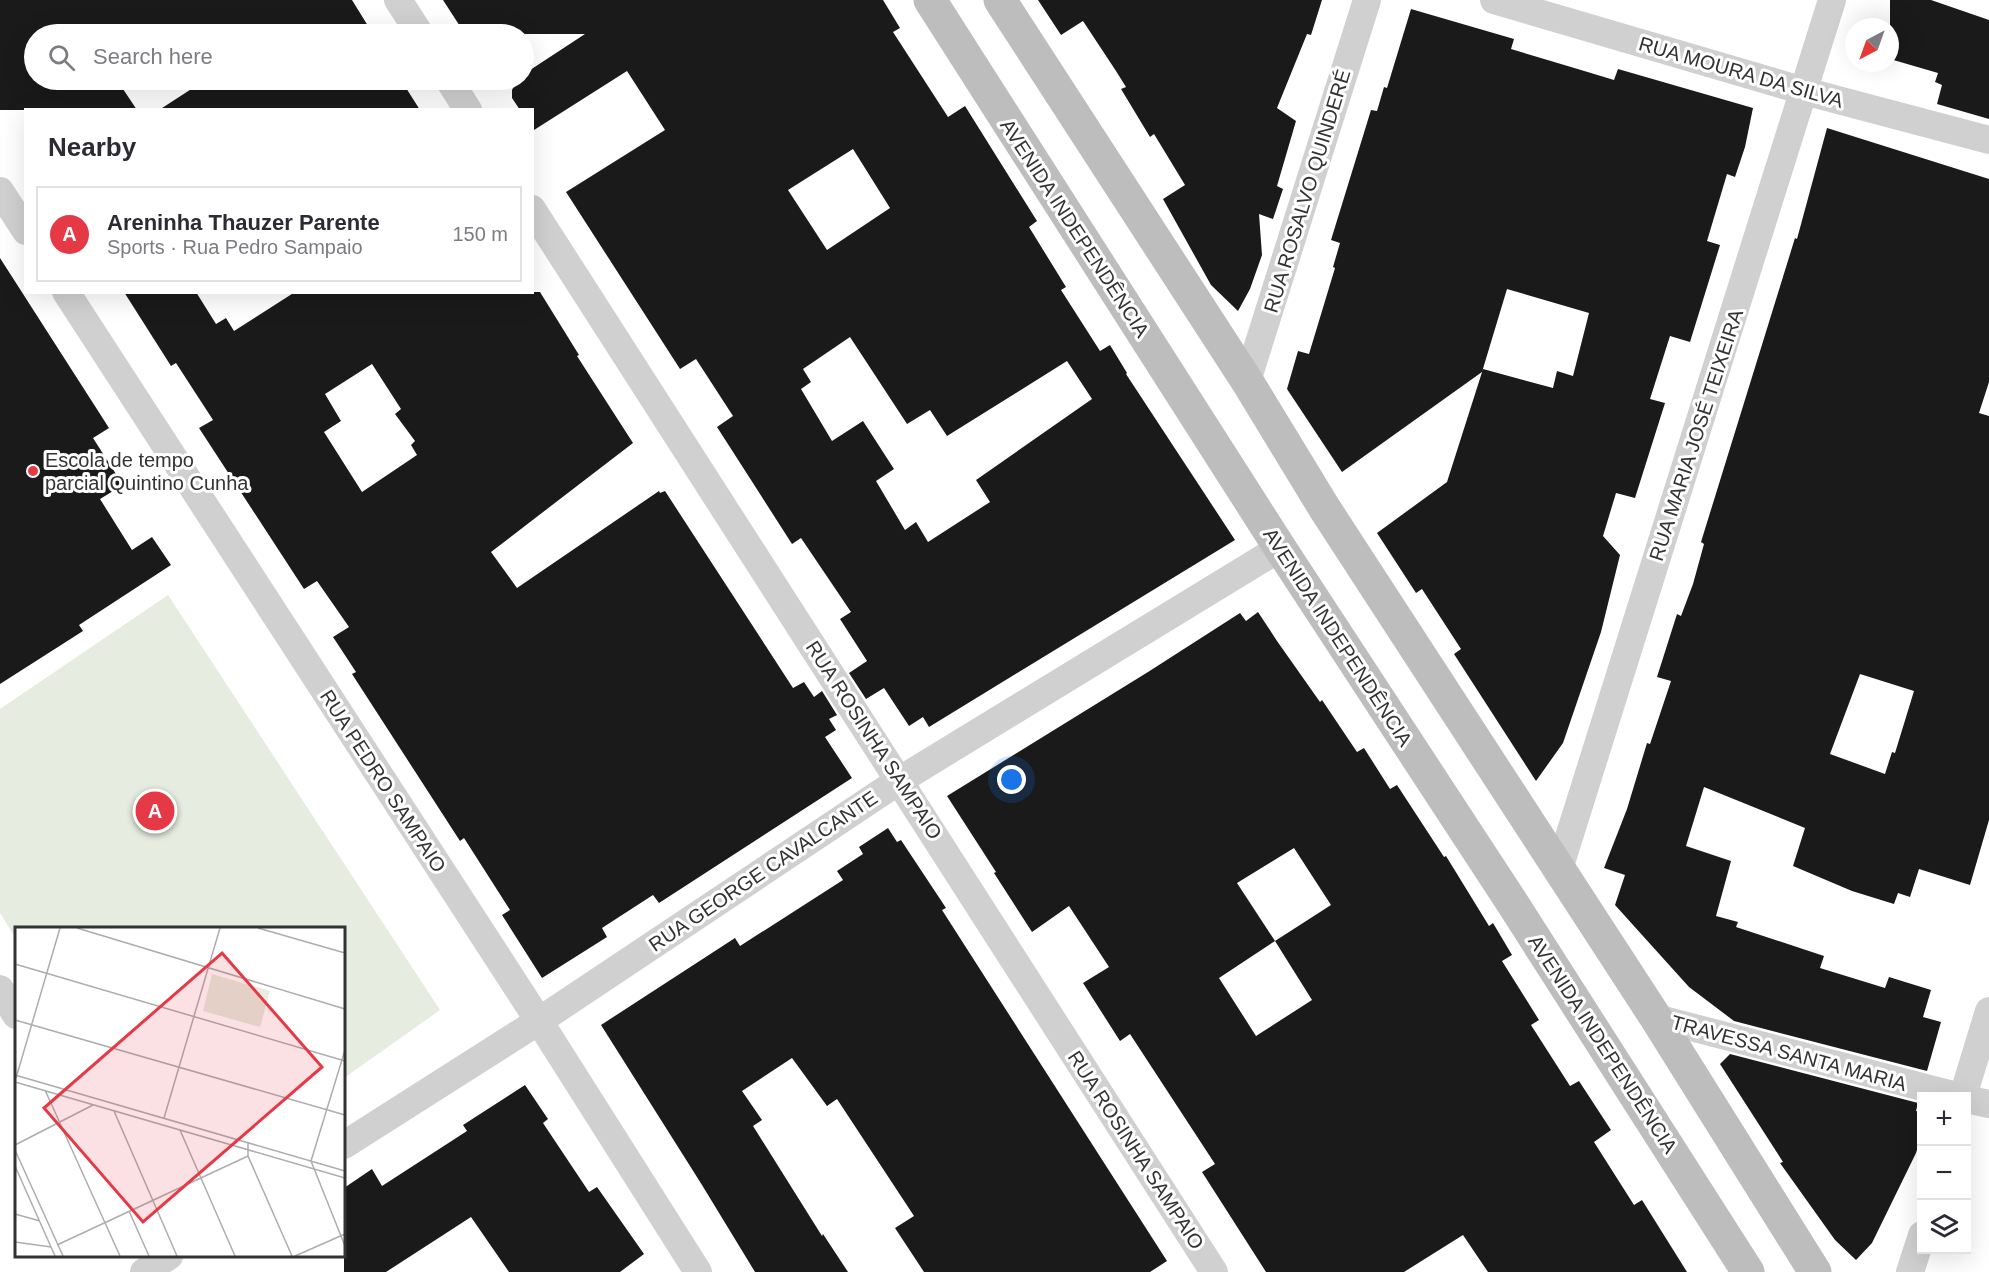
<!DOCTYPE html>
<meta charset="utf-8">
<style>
:root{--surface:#fff;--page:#f2f2f3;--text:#2b2b33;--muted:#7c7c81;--line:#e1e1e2;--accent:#e63946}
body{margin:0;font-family:Arial,sans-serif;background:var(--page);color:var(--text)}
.controls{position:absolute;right:18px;bottom:18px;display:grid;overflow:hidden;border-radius:0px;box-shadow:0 6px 24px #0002}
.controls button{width:54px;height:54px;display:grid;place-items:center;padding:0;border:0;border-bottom:2px solid var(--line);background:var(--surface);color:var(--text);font:30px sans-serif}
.compass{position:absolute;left:1845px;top:18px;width:54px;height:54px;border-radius:50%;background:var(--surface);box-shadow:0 6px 24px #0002;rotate:221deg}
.you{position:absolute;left:1012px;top:780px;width:21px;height:21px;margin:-15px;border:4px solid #fff;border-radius:50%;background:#1a73e8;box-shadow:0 0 0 9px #1a73e833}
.badge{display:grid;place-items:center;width:39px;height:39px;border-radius:50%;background:var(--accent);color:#fff;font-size:20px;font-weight:700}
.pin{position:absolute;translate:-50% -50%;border:3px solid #fff;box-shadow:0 2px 6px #0006}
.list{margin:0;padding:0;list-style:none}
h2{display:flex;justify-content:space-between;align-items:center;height:78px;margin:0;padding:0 24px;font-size:26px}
h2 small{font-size:20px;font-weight:400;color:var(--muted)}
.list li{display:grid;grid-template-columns:39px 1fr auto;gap:18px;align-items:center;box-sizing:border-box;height:96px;margin:0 12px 12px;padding:0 12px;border:2px solid var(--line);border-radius:0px}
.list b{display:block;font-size:22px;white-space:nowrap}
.list p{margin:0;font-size:20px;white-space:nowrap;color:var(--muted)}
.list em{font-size:20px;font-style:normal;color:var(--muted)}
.icon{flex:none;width:33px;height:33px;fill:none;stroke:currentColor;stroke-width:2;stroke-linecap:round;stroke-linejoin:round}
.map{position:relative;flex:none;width:1989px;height:1272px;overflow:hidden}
.search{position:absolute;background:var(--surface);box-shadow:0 6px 24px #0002;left:24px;top:24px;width:510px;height:66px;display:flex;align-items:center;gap:15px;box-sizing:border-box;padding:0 21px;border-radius:33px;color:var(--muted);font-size:22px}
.panel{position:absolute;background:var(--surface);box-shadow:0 6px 24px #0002;left:24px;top:108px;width:510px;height:186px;border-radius:0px}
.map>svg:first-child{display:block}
</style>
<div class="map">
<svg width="1989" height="1272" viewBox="0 0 1989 1272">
<rect width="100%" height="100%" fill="#fff"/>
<path fill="#e6ecdf" d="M168 595 440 1010 344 1078V928H16V939L0 913V709Z"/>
<g fill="#1a1a1a" fill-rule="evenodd">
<path d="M0 0H352L373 34H34V80H117L137 110H0Z"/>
<path d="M443 0H883L900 28 893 32 948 117 965 106 1037 221 1029 227 1066 287 1061 290 1100 351 1110 345 1127 373 1126 374 1235 540 929 727 923 717 909 726 884 688 866 699 849 673 867 661 840 619 851 612 801 538 792 544 717 427 733 416 696 359 680 369 566 192 665 130 627 71 534 130 532 110H520L512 98V90L517 80H524V74L585 34H465ZM853 149 890 208 827 250 788 190ZM850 337 907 424 930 410 947 436 1067 361 1092 399 976 480 990 502 928 542 916 522 905 530 876 481 894 469 863 421 832 441 801 389 811 382 803 369Z"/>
<path d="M1038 0H1322L1311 35 1307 34 1277 108 1296 121 1277 186 1283 189 1273 219 1259 214 1262 255 1250 289 1238 311 1211 285 1163 199 1185 185 1154 134 1150 137 1121 89 1126 87 1116 71 1083 21 1061 35Z"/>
<path d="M1890 0H1931L1989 20V119L1937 104 1942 85 1935 82 1938 73 1890 59Z"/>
<path d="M1411 9 1514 39 1511 49 1581 70 1614 80 1618 69 1753 108 1745 147 1735 177 1727 174 1707 241 1720 245 1690 342 1670 336 1650 399 1665 403 1635 498 1616 493 1603 536 1620 555 1601 632 1563 743 1536 781 1454 654 1461 649 1422 589 1416 593 1377 533 1447 482 1483 369 1553 388 1557 371 1573 376 1589 313 1507 289 1482 372 1342 472 1287 389 1298 351 1309 354 1335 268 1333 267 1340 243 1331 240 1371 110 1377 111 1384 87 1387 88Z"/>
<path d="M192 80H401L420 110H159L196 86Z"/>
<path d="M1827 128 1989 179V382L1979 413 1989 416V820L1970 885 1919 869 1910 897 1898 893 1894 904 1852 891 1793 866 1805 828 1704 787 1686 846 1731 861 1716 916 1738 922 1736 927 1824 956 1820 968 1885 988 1889 977 1931 990 1923 1017 1941 1022 1927 1071 1734 1021 1689 987 1615 905 1625 875 1604 868 1627 809 1647 743 1650 744 1671 681 1657 677 1677 614 1681 616 1693 584 1704 544 1701 542 1795 238 1797 239ZM1860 674 1914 691 1895 753 1892 752 1885 774 1830 754Z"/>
<path d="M0 258 109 428 93 438 123 485 100 499 132 550 152 537 171 565 79 625 83 631 0 684Z"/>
<path d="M124 292H196L216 324 226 318 234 331 295 292H540L579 355 577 356 633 443 491 552 517 588 659 491 660 493 665 491 793 688 804 682 814 697 822 691 837 715 829 719 836 730 825 737 852 778 659 903 653 895 602 928 607 937 542 978 502 915 510 910 464 838 460 841 352 674 356 672 333 637 349 627 317 581 304 589 199 428 213 420 176 363 171 366ZM372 364 401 409 395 414 415 441 411 445 417 455 362 492 324 432 341 421 325 394Z"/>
<path d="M1258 612 1277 641 1320 702 1322 700 1357 752 1364 748 1390 789 1397 785 1444 857 1446 856 1489 926 1493 923 1512 955 1502 961 1539 1020 1531 1025 1570 1086 1579 1081 1611 1130 1594 1142 1634 1205 1642 1200 1687 1272H1488L1463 1235 1404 1272H1266L1202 1172 1215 1164 1130 1034 1120 1041 1083 983 1109 967 1069 906 1032 932 994 873 996 872 947 796 1148 672 1240 613 1246 621ZM1294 848 1331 905 1275 941 1237 883ZM1275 941 1312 1000 1256 1036 1219 978Z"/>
<path d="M888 828 897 842 901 840 946 908 942 910 1167 1261 1150 1272H924L895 1228 914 1216 837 1099 827 1106 792 1058 742 1091 762 1120 753 1126 822 1236 823 1234 848 1272H755L702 1185 601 1025 735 938 740 946 843 880 837 871 863 854 859 847Z"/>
<path d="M1730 1054 1918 1103 1916 1111 1922 1113V1134L1916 1153 1872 1243 1856 1260 1835 1240 1780 1163 1783 1162 1720 1064Z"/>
<path d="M525 1085 548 1119 543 1123 589 1192 597 1187 644 1254 620 1272H509L471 1217 386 1272H344V1188L372 1169 382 1186 467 1131 463 1125Z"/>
</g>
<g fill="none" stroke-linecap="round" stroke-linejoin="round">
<g stroke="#d0d0d0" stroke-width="28">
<path d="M398 0 420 34"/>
<path d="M1494 0 1804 91 1989 140"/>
<path d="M449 80 468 110"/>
<path d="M0 191 26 231"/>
<path d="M532 209 1214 1272"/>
<path d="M66 292 539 1021 698 1272"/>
<path d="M1247 381 1367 0"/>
<path d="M1559 869 1832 0"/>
<path d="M0 989 16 1015"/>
<path d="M1656 1018 1957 1096"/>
<path d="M1963 1096 1989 1011"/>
<path d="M1966 1099 1989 1104"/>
<path d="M344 1145 539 1021 900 780 1280 548"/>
<path d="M144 1272 169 1256"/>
<path d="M1910 1272 1922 1235"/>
</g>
<g stroke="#bdbdbd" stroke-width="33">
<path d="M930 0 1280 548 1513 904 1748 1272"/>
<path d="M1000 0 1247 381 1325 509 1656 1018 1815 1272"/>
</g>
</g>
<circle fill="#e63946" stroke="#fff" stroke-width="2" cx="33" cy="471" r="6"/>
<g text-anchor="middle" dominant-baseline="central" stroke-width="6" stroke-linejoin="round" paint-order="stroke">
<g font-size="20" fill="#333" stroke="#fff">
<text transform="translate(1741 72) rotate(16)">RUA MOURA DA SILVA</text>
<text transform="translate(1307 191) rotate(-73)">RUA ROSALVO QUINDERÉ</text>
<text transform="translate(1075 228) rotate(57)">AVENIDA INDEPENDÊNCIA</text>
<text transform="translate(1696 435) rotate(-72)">RUA MARIA JOSÉ TEIXEIRA</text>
<text transform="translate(1338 637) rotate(57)">AVENIDA INDEPENDÊNCIA</text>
<text transform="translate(874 740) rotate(57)">RUA ROSINHA SAMPAIO</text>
<text transform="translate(383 781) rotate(57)">RUA PEDRO SAMPAIO</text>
<text transform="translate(763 871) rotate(-34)">RUA GEORGE CAVALCANTE</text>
<text transform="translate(1603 1044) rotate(57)">AVENIDA INDEPENDÊNCIA</text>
<text transform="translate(1789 1053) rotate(15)">TRAVESSA SANTA MARIA</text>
<text transform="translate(1136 1150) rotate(57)">RUA ROSINHA SAMPAIO</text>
</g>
<g font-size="20" fill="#333" stroke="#fff" text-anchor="start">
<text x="45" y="460">Escola de tempo<tspan x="45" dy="23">parcial Quintino Cunha</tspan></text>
</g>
</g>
<g transform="translate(15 927)">
<rect width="330" height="330" fill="#fff"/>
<path d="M197 47 255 64 245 100 188 84Z" fill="#e6ecdf"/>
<path fill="none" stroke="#adadad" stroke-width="1.5" d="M62 1 330 82M243 1 330 26M0 37 330 134M0 93 330 188M330 123 296 234 330 319M0 148 330 244M1 151 45 1M0 155 330 251M30 163 105 329M99 184 162 329M149 191 205 1M165 203 220 329M233 216V229L277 329M0 218 78 178M0 223 48 329M0 239 40 329M114 284 134 329M0 287 25 294M0 315 36 320M42 318 233 229M280 329 330 307"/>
<path fill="#e63946" fill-opacity="0.15" stroke="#e63946" stroke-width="3" d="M207 26 307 140 128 295 29 181Z"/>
<rect width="330" height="330" fill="none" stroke="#333" stroke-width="3"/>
</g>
</svg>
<div class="controls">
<button>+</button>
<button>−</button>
<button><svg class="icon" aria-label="layers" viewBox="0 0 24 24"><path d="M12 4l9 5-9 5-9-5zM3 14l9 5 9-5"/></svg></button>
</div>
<svg class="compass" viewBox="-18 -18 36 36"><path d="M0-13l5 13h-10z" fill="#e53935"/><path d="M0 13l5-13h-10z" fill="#7c7c81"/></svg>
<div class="you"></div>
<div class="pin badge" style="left:155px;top:811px">A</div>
<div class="search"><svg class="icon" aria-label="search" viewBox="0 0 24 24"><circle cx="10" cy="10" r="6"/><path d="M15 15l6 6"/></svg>Search here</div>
<section class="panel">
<h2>Nearby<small></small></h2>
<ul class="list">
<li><span class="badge">A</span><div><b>Areninha Thauzer Parente</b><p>Sports · Rua Pedro Sampaio</p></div><em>150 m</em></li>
</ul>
</section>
</div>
